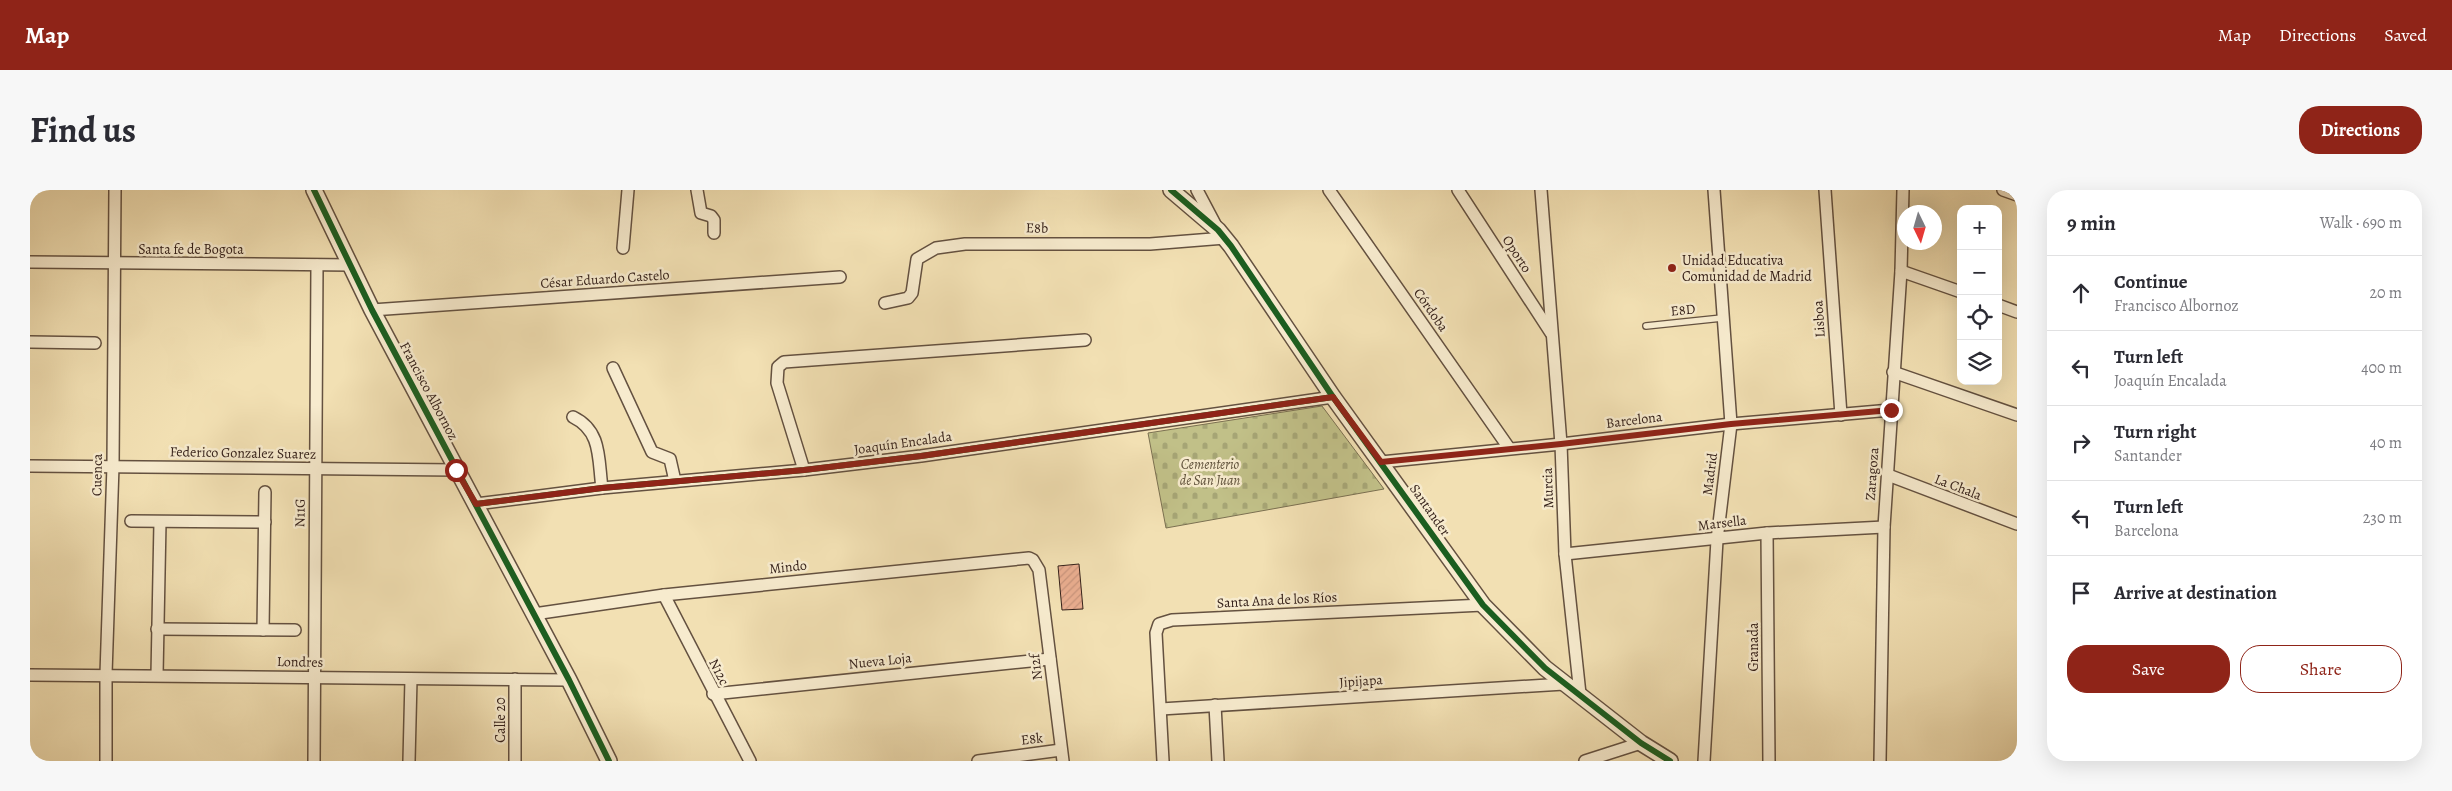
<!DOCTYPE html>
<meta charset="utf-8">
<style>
:root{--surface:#fff;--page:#f7f7f7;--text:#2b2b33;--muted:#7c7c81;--line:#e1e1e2;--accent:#8f2418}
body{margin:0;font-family:Alegreya,serif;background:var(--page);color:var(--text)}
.controls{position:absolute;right:15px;top:15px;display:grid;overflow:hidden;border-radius:10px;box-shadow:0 5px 20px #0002}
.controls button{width:45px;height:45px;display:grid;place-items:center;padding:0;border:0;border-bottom:1px solid var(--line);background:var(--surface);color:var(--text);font:25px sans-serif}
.compass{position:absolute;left:1867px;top:15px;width:45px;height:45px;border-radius:50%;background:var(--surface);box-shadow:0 5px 20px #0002;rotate:175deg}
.stop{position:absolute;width:15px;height:15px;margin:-11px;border:4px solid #8f2418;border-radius:50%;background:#fff}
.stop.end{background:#8f2418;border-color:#fff;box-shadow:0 1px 5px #0008}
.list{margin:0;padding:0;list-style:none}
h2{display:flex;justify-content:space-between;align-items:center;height:65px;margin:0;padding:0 20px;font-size:21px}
h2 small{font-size:16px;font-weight:400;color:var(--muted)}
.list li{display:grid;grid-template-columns:32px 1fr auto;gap:15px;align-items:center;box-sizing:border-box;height:75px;padding:0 20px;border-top:1px solid var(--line)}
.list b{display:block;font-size:19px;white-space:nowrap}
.list p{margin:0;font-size:16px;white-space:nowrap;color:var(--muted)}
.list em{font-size:16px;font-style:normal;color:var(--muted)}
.actions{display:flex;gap:10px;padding:15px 20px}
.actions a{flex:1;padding:11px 0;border:1px solid var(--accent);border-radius:20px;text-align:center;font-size:18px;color:var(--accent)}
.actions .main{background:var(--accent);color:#fff}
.icon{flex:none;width:28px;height:28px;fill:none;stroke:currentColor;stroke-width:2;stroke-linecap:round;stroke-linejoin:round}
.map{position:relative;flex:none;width:1987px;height:571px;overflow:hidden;border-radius:20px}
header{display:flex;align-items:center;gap:30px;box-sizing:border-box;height:70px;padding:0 25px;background:var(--accent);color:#fff}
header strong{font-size:24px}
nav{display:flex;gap:28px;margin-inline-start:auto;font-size:18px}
.intro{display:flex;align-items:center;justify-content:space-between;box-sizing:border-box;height:120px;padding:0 30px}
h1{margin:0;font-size:35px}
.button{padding:12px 22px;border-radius:20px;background:var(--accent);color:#fff;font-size:18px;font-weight:700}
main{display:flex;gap:30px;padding:0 30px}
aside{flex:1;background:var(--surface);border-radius:20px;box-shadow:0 5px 20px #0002}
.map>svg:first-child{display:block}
</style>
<header>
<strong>Map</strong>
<nav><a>Map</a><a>Directions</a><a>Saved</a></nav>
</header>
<div class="intro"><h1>Find us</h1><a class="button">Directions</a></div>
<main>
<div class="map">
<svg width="1987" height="571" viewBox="0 0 1987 571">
<defs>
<pattern id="cemetery-stones" width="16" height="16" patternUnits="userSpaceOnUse" patternTransform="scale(1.25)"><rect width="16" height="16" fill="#c1c088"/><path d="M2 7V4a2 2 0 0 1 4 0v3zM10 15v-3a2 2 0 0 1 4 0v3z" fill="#a6a575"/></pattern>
<pattern id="building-hatch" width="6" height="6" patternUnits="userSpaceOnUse" patternTransform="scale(1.25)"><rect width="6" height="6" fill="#eaae90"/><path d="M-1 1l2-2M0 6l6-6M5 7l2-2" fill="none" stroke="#c9957c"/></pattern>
</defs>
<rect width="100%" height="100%" fill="#f2e0b3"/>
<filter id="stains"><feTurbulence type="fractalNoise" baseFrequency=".004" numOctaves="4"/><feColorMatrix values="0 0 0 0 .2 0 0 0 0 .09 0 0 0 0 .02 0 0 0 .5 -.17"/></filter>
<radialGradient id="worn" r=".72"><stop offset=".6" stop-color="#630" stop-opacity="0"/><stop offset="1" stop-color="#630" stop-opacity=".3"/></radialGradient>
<path fill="url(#cemetery-stones)" stroke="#7b7051" d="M1292 216 1354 299 1136 338 1118 243Z"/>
<path fill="url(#building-hatch)" stroke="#35211a" d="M1049 374 1053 419 1032 420 1028 376Z"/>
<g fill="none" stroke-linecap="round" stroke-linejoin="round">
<defs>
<path id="service" d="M1616 136 1692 128"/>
<g id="minor">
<path d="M667 0 671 23 681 26 684 30V43"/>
<path d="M1167 0 1185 34"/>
<path d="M1299 0 1479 258"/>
<path d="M1428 0 1521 143"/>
<path d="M1511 0 1531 254 1535 364 1550 504"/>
<path d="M1795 0 1811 225"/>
<path d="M1973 0 1987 5"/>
<path d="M593 58 598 0"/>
<path d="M0 72 321 75"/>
<path d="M1871 81 1931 102"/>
<path d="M855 113 878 108 882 103 887 69 906 58 935 54H1120L1195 48"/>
<path d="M1968 115 1987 122"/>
<path d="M342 120 810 87"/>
<path d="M0 152 65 153"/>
<path d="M583 178 622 262 640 269 645 291"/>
<path d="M1863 182 1987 225"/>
<path d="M543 227C572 241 568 269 572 298"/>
<path d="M1351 272 1531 254 1701 234 1861 220"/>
<path d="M0 276 426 280"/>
<path d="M774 280 747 193 748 177 754 172 1055 150"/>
<path d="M1858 285 1987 334"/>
<path d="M446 314 572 298 774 280 891 266 1303 207"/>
<path d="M101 331 235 332"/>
<path d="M1737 343 1739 571"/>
<path d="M1535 364 1737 343 1854 337"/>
<path d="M634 405 720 571"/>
<path d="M504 424 634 405 999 368 1003 370 1009 380 1033 571"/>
<path d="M127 439 265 440"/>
<path d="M233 440 235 302"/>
<path d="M0 485 539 490"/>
<path d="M127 485 130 332"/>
<path d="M683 504 1020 469"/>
<path d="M1185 515 1188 571"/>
<path d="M1131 519 1534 494"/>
<path d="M76 571V484L83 276 85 0"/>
<path d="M284 571 287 75"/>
<path d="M379 571 381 489"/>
<path d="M485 571V489"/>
<path d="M948 571 1031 560"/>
<path d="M1133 571 1126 443 1129 434 1142 430 1453 415"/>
<path d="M1555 571 1611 553"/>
<path d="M1674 571 1687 350 1701 234 1684 0"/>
<path d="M1850 571 1854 337 1871 81 1873 0"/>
</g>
<g id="tertiary">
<path d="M284 0 342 120 539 490 579 571"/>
<path d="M1141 0 1188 40 1201 56 1303 207 1453 415 1515 478 1611 553 1640 571"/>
</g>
</defs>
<use href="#service" stroke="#645140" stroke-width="8"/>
<use href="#minor" stroke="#645140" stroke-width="14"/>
<use href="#tertiary" stroke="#645140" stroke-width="18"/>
<use href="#service" stroke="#f7ebce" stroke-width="5.5"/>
<use href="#minor" stroke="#f7ebce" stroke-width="11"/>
<use href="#tertiary" stroke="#f7ebce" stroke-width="15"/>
<defs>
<g id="cycleway">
<path d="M284 0 342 120 539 490 579 571"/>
<path d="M1141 0 1188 40 1201 56 1303 207 1453 415 1515 478 1611 553 1640 571"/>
<path d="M446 314 572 298 774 280 891 266 1303 207"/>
</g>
</defs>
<use href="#cycleway" stroke="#f7ebce" stroke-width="9"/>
<use href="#cycleway" stroke="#1b5e20" stroke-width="6"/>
</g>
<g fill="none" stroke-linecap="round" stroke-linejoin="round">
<path stroke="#8f2418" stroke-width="6" d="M426 280 446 314 572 298 774 280 891 266 1303 207 1351 272 1531 254 1701 234 1861 220"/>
</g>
<circle fill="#8f2418" stroke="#f7ebce" stroke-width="2" cx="1642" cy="78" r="5"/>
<g text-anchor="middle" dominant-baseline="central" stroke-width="5" stroke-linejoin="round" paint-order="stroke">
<g font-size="14" fill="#35211a" stroke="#f7ebce">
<text transform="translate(1007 38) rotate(1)">E8b</text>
<text x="161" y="59">Santa fe de Bogota</text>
<text transform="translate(1487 64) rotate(57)">Oporto</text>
<text transform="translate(575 89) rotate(-4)">César Eduardo Castelo</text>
<text transform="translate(1401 120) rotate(55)">Córdoba</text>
<text transform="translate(1653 120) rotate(-6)">E8D</text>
<text transform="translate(1789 129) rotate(-94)">Lisboa</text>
<text transform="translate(399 201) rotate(62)">Francisco Albornoz</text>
<text transform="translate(1604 230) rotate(-7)">Barcelona</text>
<text transform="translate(873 253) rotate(-8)">Joaquín Encalada</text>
<text transform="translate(213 263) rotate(1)">Federico Gonzalez Suarez</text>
<text transform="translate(1680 284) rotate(-83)">Madrid</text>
<text transform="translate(1842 284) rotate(-86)">Zaragoza</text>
<text transform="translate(67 285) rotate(-89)">Cuenca</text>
<text transform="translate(1928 297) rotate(21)">La Chala</text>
<text transform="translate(1518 298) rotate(-92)">Murcia</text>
<text transform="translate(1400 320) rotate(55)">Santander</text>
<text transform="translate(270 323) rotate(-89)">N11G</text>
<text transform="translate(1692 333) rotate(-7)">Marsella</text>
<text transform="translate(758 377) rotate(-6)">Mindo</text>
<text transform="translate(1247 410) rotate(-3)">Santa Ana de los Ríos</text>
<text transform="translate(1723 457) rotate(-90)">Granada</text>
<text transform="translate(850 471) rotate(-6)">Nueva Loja</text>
<text transform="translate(270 472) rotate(1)">Londres</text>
<text transform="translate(1006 477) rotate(-97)">N12f</text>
<text transform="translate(689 482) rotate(63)">N12c</text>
<text transform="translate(1331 491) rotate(-4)">Jipijapa</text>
<text transform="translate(470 530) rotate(-90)">Calle 20</text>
<text transform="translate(1002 549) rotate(-7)">E8k</text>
</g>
<g font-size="14" fill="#35211a" stroke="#f7ebce" text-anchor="start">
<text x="1652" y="70">Unidad Educativa<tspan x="1652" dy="16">Comunidad de Madrid</tspan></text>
</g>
<g font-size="14" font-style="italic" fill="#5f513b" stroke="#f7ebce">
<text x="1180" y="274">Cementerio<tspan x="1180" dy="16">de San Juan</tspan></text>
</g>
</g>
<rect width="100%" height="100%" filter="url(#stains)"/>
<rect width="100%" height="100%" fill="url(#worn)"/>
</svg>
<div class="controls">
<button>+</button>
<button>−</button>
<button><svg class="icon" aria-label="locate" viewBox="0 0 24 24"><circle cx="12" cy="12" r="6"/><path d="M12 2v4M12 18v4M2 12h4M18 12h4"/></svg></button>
<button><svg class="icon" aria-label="layers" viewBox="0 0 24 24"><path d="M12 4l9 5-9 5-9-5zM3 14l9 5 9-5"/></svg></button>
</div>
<svg class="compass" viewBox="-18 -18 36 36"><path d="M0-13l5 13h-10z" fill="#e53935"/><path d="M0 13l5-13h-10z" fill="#7c7c81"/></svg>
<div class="stop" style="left:426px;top:280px"></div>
<div class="stop end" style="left:1861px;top:220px"></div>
</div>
<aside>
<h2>9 min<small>Walk · 690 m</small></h2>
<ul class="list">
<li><svg class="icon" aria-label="ahead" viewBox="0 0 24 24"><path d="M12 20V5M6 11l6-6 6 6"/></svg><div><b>Continue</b><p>Francisco Albornoz</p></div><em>20 m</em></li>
<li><svg class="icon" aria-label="left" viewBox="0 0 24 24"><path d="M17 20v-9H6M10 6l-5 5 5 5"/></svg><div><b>Turn left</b><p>Joaquín Encalada</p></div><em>400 m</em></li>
<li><svg class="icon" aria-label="right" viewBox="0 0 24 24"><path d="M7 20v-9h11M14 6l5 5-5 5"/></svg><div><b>Turn right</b><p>Santander</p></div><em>40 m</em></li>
<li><svg class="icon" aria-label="left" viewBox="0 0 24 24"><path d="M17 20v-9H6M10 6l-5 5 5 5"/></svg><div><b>Turn left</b><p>Barcelona</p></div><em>230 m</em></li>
<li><svg class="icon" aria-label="arrive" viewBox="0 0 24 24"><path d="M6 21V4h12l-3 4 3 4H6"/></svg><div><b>Arrive at destination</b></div></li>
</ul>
<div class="actions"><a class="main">Save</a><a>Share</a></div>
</aside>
</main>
